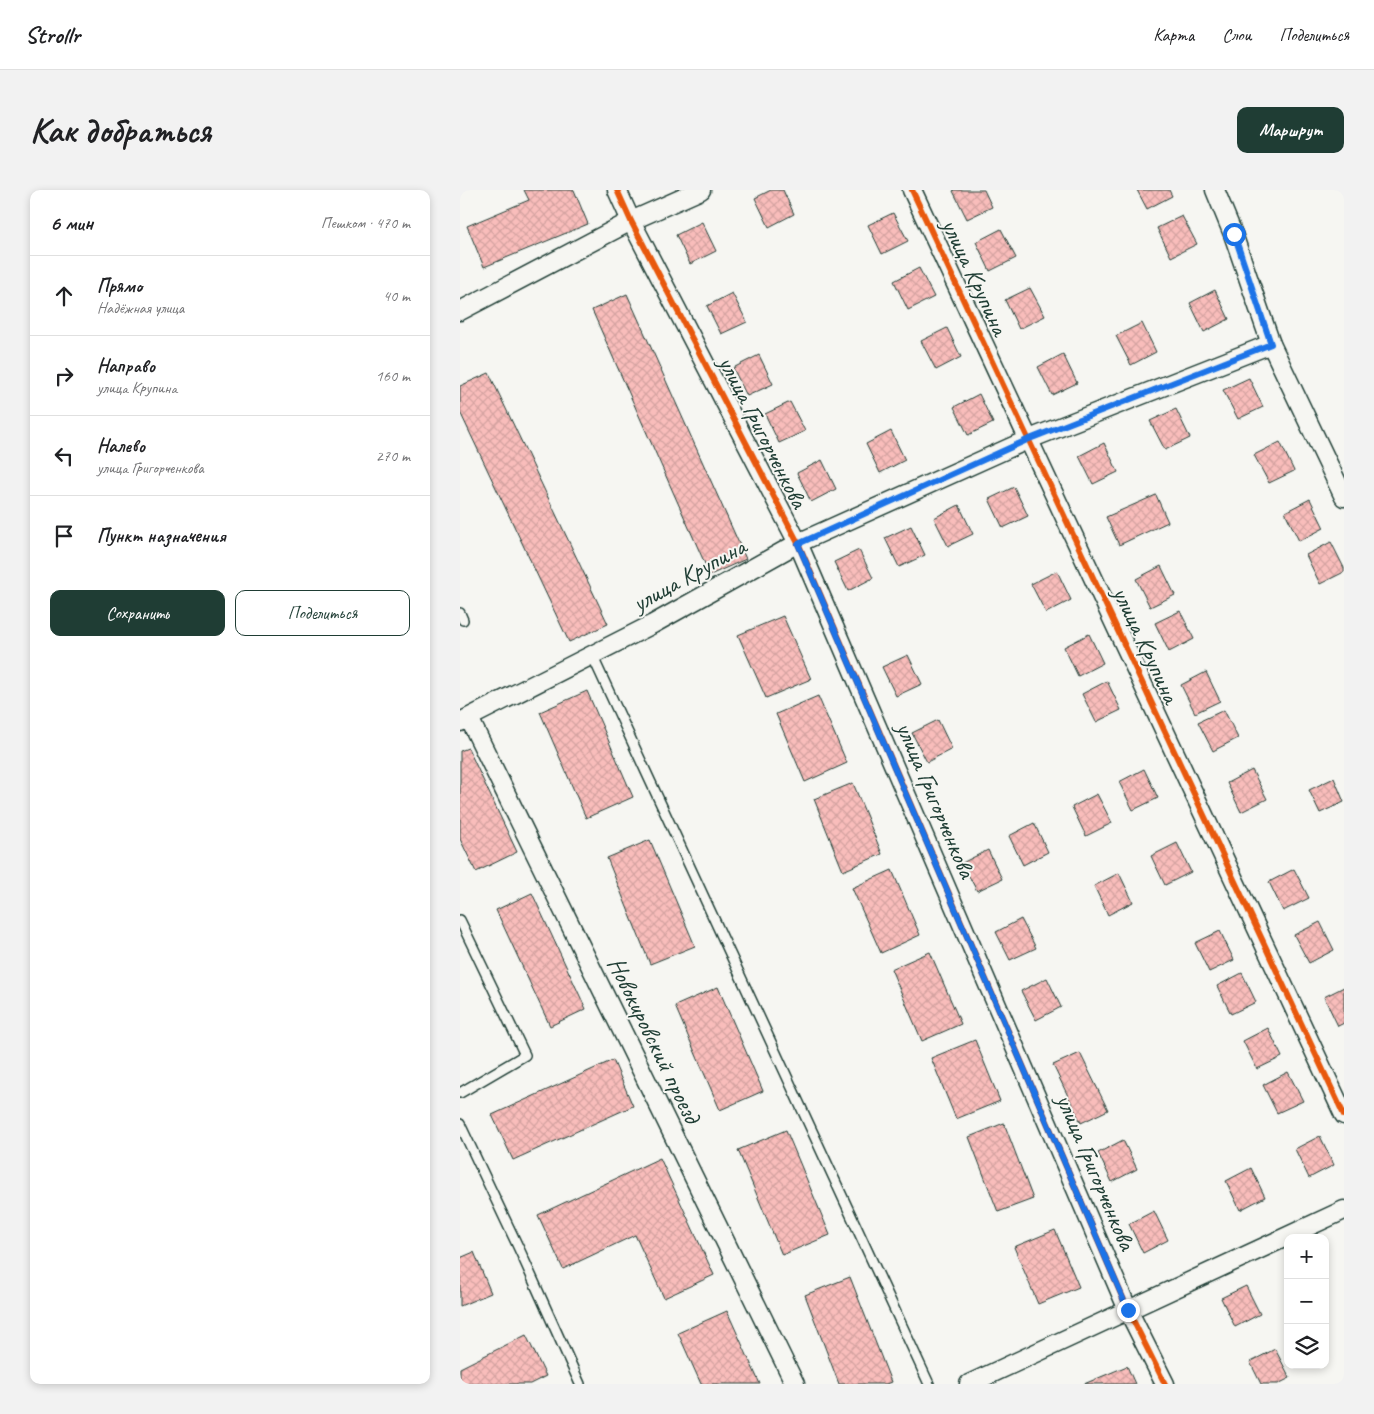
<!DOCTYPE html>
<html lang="ru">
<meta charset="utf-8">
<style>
:root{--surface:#fff;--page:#f2f2f2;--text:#202124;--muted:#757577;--line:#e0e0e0;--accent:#1f3d34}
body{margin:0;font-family:Caveat,sans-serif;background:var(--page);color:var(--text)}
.controls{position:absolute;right:15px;bottom:15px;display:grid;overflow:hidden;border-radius:10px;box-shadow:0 2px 8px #0003}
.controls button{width:45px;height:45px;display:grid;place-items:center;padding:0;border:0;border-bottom:1px solid var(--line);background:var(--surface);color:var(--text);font:25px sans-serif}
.stop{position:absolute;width:15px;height:15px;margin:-11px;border:4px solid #1a73e8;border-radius:50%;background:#fff}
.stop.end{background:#1a73e8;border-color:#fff;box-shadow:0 1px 5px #0008}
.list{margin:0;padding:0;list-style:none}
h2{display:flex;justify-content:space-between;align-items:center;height:65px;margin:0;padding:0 20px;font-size:21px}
h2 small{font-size:16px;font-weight:400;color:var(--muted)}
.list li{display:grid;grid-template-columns:32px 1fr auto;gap:15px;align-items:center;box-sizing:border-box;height:80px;padding:0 20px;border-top:1px solid var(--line)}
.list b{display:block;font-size:19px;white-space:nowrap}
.list p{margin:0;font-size:16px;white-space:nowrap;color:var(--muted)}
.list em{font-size:16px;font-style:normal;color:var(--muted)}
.actions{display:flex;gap:10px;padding:15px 20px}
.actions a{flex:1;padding:11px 0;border:1px solid var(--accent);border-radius:10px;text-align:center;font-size:18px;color:var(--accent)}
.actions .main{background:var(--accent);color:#fff}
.icon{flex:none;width:28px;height:28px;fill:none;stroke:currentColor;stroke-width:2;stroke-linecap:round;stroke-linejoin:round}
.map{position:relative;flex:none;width:884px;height:1194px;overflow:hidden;border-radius:10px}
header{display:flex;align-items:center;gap:30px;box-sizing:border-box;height:70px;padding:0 25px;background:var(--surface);border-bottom:1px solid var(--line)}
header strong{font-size:24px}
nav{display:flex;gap:28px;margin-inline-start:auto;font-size:18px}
.intro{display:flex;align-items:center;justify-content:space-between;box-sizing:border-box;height:120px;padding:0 30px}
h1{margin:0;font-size:35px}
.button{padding:12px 22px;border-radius:10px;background:var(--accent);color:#fff;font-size:18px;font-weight:700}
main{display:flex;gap:30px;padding:0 30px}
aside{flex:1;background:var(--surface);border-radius:10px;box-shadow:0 2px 8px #0003}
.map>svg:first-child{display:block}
</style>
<header>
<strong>Strollr</strong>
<nav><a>Карта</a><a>Слои</a><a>Поделиться</a></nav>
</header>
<div class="intro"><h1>Как добраться</h1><a class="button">Маршрут</a></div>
<main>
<aside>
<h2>6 мин<small>Пешком · 470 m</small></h2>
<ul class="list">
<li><svg class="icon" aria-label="ahead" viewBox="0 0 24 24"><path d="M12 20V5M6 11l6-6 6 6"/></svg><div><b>Прямо</b><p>Надёжная улица</p></div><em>40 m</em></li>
<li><svg class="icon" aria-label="right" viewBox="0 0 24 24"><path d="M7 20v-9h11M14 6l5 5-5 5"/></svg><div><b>Направо</b><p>улица Крупина</p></div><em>160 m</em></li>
<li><svg class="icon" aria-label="left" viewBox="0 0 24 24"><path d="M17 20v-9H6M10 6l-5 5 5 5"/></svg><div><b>Налево</b><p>улица Григорченкова</p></div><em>270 m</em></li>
<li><svg class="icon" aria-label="arrive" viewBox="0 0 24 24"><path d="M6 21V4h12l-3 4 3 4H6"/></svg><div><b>Пункт назначения</b></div></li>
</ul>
<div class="actions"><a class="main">Сохранить</a><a>Поделиться</a></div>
</aside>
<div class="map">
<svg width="884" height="1194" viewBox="0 0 884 1194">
<defs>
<pattern id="building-cross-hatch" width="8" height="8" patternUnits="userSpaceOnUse" patternTransform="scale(1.25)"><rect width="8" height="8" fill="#f9bdbb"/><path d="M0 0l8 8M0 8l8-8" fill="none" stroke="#d5a3a1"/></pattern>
</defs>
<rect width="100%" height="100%" fill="#f6f6f2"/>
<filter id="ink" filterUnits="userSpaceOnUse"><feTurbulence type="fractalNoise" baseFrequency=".02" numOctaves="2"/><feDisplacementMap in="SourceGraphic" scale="10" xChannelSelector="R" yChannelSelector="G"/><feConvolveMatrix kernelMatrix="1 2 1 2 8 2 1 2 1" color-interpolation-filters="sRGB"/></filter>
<g filter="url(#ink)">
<g fill="url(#building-cross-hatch)" stroke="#1f3d34">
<path d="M64 0H114L128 34 24 77 7 36 69 10Z"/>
<path d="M311 0H323L334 24 309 37 295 8Z"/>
<path d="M494 0H524L532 17 507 29 493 1Z"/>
<path d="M677 0H709L712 6 687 19Z"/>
<path d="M433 23 448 51 422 64 408 35Z"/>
<path d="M722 26 737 54 711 67 697 38Z"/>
<path d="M242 32 256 61 230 74 216 45Z"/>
<path d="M541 39 556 68 530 81 516 52Z"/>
<path d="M459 78 474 107 448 120 434 91Z"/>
<path d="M570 98 585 126 559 139 545 110Z"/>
<path d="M755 100 769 129 744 142 730 113Z"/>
<path d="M272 103 287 132 261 144 247 116Z"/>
<path d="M167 104 286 369 250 385 132 120Z"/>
<path d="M682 133 696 162 671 175 656 146Z"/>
<path d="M487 138 501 167 476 180 461 151Z"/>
<path d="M603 164 617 193 592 205 578 177Z"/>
<path d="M299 165 313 194 287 206 273 178Z"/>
<path d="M29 183 148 434 109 452 0 222V196Z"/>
<path d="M789 188 803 217 778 229 763 200Z"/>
<path d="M519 204 533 233 508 245 494 217Z"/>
<path d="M330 212 345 241 319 253 305 224Z"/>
<path d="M716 219 730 248 705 260 690 231Z"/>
<path d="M431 241 445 270 420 283 406 254Z"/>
<path d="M820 252 834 281 809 293 794 265Z"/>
<path d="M644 253 658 282 633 294 619 266Z"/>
<path d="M362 270 376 299 351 312 337 283Z"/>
<path d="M554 297 568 326 543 338 529 309Z"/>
<path d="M696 305 708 332 659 355 646 327Z"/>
<path d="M850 309 864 338 839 351 825 322Z"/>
<path d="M499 315 513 344 488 356 474 328Z"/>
<path d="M451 336 465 365 439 377 425 348Z"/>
<path d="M871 352 884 378V382L860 394 846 365Z"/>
<path d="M399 360 413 388 388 401 374 372Z"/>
<path d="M701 376 715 405 690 417 676 389Z"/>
<path d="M597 381 611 410 586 423 571 394Z"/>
<path d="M720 421 734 449 709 462 695 433Z"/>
<path d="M323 426 351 489 306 508 278 445Z"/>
<path d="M629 444 643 473 618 486 604 457Z"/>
<path d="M448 465 462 494 436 506 422 477Z"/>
<path d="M746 482 760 511 735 523 721 495Z"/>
<path d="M647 491 661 520 636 532 622 504Z"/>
<path d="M127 501 173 607 126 628 80 522Z"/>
<path d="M358 506 387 573 345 592 316 524Z"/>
<path d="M764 520 778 548 753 561 738 532Z"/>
<path d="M478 530 492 559 467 572 452 543Z"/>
<path d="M8 558 57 662 16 682 0 649V561Z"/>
<path d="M684 579 698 608 673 620 659 592Z"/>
<path d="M792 580 807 609 781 622 767 593Z"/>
<path d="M874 588 884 612 860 623 849 600Z"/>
<path d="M393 593 422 664 383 681 354 609Z"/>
<path d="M637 604 652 633 626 646 612 617Z"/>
<path d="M574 633 588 662 563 675 549 646Z"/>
<path d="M190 650 235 756 190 774 147 668Z"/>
<path d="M717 653 731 682 705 695 691 666Z"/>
<path d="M528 660 542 689 517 701 502 673Z"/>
<path d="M834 679 849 708 823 721 809 692Z"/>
<path d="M432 680 460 745 421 763 392 698Z"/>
<path d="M659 683 673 712 648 725 634 696Z"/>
<path d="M72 703 126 819 90 836 36 720Z"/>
<path d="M561 729 576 758 550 770 536 742Z"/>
<path d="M860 732 874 760 849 773 834 745Z"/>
<path d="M760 741 774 770 749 782 735 753Z"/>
<path d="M470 762 501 834 462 851 431 779Z"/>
<path d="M782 783 796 812 771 824 757 796Z"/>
<path d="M587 788 601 817 576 830 561 801Z"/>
<path d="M258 797 303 901 260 920 215 816Z"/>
<path d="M884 797V833L878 836 864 807Z"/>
<path d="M808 838 822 867 797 879 783 851Z"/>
<path d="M515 850 540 911 496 929 471 868Z"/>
<path d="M620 863 648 920 621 933 593 875Z"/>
<path d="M153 870 173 916 53 970 32 925Z"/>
<path d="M828 882 843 911 817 923 803 895Z"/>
<path d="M544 933 573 1009 538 1022 509 947Z"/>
<path d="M326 940 370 1045 322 1065 278 960Z"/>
<path d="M860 946 874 975 849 988 835 959Z"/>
<path d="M663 950 677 979 652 992 638 963Z"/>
<path d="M200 968 254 1085 204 1108 175 1045 103 1079 78 1025Z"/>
<path d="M791 978 805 1007 780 1020 766 991Z"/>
<path d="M694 1021 708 1050 683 1063 669 1034Z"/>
<path d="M595 1040 619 1097 578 1114 554 1057Z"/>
<path d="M14 1062 31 1103 0 1116V1068Z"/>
<path d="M390 1087 431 1192 426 1194H379L345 1105Z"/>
<path d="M786 1096 800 1124 775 1137 761 1108Z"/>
<path d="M267 1121 300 1194H241L218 1143Z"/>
<path d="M66 1145 86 1186 70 1194H0V1178Z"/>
<path d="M815 1159 830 1188 818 1194H801L790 1172Z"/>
<path d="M667 1176 675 1194H624Z"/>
</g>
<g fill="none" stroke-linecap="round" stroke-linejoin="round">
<defs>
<g id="lane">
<path d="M0 423 3 430"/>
<path d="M132 465 469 1194"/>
<path d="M0 730 65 865 0 903"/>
<path d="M0 934 61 1063 120 1194"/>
</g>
<g id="street">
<path d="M157 0 171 31 338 353 668 1120 705 1194"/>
<path d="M452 0 884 925"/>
<path d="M755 0 773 44 811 154 884 307"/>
<path d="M0 121 171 31 241 0"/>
<path d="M9 528 335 1194"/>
<path d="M0 532 193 434 338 353 567 250 811 154"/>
<path d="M509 1194 884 1020"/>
</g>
</defs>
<use href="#lane" stroke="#1f3d34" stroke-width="12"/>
<use href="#street" stroke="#1f3d34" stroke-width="21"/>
<use href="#lane" stroke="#f6f6f2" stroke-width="9"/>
<use href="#street" stroke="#f6f6f2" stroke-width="18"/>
<defs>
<g id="cycleway">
<path d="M157 0 171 31 338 353 668 1120 705 1194"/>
<path d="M452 0 884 925"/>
</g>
</defs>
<use href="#cycleway" stroke="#f6f6f2" stroke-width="9"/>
<use href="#cycleway" stroke="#e8590c" stroke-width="6"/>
</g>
</g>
<g fill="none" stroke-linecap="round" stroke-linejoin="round" filter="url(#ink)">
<path stroke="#1a73e8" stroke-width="6" d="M668 1120 338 354 567 250 811 154 774 44"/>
</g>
<g text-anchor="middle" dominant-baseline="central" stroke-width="4" stroke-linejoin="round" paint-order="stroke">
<g font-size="25" fill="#1f3d34" stroke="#f6f6f2">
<text transform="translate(515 87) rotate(65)">улица Крупина</text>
<text transform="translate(303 242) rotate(63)">улица Григорченкова</text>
<text transform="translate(229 385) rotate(-29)">улица Крупина</text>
<text transform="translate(686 455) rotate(65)">улица Крупина</text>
<text transform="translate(476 610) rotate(67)">улица Григорченкова</text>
<text transform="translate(194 850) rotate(64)">Новокировский проезд</text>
<text transform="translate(636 982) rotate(67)">улица Григорченкова</text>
</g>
</g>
</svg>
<div class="controls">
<button>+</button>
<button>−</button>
<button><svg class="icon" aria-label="layers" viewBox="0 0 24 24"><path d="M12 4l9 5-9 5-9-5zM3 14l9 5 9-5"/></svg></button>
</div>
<div class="stop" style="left:774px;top:44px"></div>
<div class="stop end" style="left:668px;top:1120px"></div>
</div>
</main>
